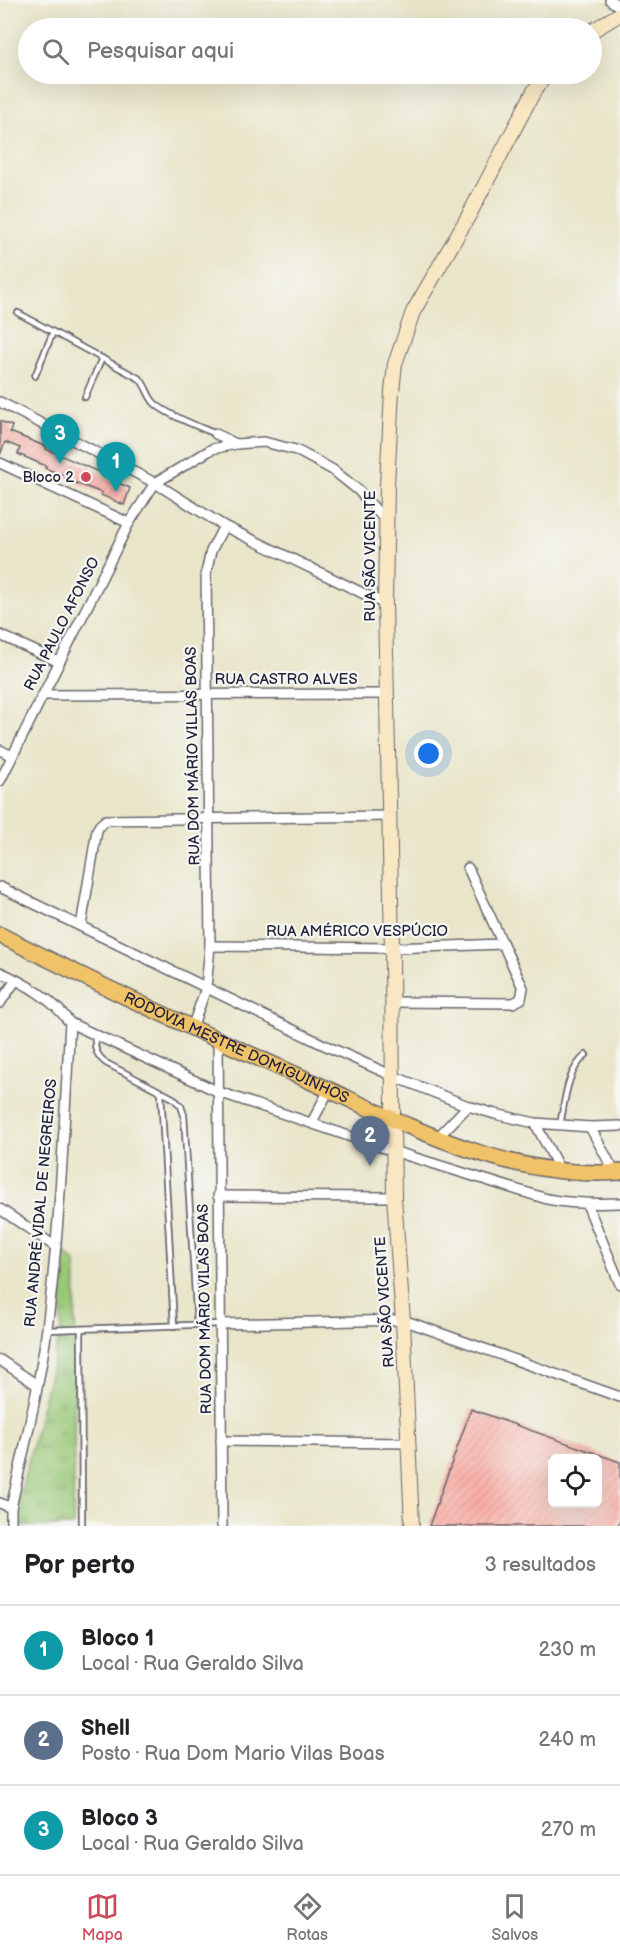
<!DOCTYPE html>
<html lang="pt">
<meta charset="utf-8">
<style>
:root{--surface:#fff;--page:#f6f6f6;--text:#202124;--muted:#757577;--line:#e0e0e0;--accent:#d1495b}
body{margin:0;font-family:"Balsamiq Sans",sans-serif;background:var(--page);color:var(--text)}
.controls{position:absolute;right:18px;bottom:18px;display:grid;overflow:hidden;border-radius:9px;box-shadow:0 6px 24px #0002}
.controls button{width:54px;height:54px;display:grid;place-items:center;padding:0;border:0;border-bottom:2px solid var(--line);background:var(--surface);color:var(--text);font:30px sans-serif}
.you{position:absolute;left:429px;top:754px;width:21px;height:21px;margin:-15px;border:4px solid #fff;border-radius:50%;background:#1a73e8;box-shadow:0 0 0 9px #1a73e833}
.badge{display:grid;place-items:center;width:39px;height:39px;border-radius:50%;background:var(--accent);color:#fff;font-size:20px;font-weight:700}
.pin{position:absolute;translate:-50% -50px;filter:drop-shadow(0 2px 3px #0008)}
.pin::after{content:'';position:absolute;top:32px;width:21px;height:18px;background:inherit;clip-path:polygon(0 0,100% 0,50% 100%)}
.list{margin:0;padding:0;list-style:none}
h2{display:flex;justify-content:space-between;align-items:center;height:78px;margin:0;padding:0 24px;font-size:26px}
h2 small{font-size:20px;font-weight:400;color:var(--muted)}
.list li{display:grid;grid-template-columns:39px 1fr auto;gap:18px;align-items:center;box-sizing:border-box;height:90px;padding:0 24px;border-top:2px solid var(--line)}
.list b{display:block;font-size:22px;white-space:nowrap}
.list p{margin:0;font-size:20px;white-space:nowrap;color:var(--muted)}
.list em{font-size:20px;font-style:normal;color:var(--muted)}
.icon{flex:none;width:33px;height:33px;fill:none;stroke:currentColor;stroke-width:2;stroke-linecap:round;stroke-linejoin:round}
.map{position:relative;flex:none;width:620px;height:1526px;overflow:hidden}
.search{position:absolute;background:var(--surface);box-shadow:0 6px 24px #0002;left:18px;right:18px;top:18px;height:66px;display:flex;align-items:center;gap:15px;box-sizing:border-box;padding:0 21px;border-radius:33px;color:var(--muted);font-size:22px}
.sheet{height:348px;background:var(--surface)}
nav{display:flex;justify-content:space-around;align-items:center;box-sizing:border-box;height:84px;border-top:2px solid var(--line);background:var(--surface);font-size:16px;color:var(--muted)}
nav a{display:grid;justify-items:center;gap:3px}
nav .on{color:var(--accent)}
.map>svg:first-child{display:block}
</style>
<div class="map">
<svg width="620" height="1526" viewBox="0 0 620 1526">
<defs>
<pattern id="park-tufts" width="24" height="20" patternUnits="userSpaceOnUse" patternTransform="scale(1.5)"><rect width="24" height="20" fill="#98c776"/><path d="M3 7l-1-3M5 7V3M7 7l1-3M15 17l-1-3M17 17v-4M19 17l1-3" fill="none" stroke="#7ca162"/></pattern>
<pattern id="building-hatch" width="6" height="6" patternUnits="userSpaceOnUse" patternTransform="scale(1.5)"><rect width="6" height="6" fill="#f9a79e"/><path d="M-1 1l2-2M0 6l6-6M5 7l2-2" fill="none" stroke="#d58f89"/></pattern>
</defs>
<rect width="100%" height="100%" fill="#f6f6f2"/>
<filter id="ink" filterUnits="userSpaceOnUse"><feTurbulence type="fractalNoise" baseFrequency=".0167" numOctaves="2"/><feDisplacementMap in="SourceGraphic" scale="12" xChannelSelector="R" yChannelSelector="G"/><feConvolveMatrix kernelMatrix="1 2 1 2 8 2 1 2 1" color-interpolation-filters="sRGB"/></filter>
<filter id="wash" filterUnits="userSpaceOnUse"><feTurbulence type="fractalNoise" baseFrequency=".008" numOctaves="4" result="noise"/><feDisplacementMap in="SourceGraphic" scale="24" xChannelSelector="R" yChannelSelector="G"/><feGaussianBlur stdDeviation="1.35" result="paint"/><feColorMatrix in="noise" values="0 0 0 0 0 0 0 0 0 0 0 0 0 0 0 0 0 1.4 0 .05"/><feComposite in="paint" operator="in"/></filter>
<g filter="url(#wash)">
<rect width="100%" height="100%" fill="#e9e5c9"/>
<path fill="url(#park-tufts)" stroke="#5d7458" stroke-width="1.5" d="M63 1251 76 1263 73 1526H19L18 1502 61 1330Z"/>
<g id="blocks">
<g fill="url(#building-hatch)" fill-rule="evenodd">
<path d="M0 421 12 426 10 432 47 447 46 449 101 473 100 475 130 488 124 505 101 495 102 493 71 481 72 479 45 468 46 466 18 454 20 448 5 442 0 455Z"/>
<path d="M471 1409 620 1462V1519L618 1526H429ZM552 1458H597V1503H552Z"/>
</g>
</g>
</g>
<g filter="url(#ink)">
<use href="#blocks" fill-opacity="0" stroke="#68666d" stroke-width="1.5"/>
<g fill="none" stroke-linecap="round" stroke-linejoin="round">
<defs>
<g id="lane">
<path d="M18 313 140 379C146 386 147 393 152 400 159 412 202 428 216 434"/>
<path d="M35 376 53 332"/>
<path d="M85 397 102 358"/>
<path d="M95 1035C94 1048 96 1055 106 1063L173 1098 181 1106 184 1115 197 1325"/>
<path d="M161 1092 174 1326"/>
<path d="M560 1125C565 1102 566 1071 586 1055"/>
<path d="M81 1329 82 1526"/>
<path d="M47 1330 220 1324"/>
</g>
<g id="street">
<path d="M610 0 620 7"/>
<path d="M0 402 155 483 224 526 385 604"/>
<path d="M216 434 236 444"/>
<path d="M0 463 129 523"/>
<path d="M0 635 59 662"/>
<path d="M43 695 386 694"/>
<path d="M0 750 12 756"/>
<path d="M0 781 129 523 155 483 212 449 236 444 264 442 296 450 333 470 358 490 386 521"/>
<path d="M0 887 322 1044 393 1076 468 1106 495 1114 535 1123 590 1127 620 1126"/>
<path d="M81 926 97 830 100 825 106 820 390 816"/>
<path d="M210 946 392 948 503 944"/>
<path d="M0 972C26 984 53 999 70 1023L219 1092 393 1151 547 1199C572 1204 595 1204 620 1203"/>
<path d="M393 1002 513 1003 521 999 523 988 468 868"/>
<path d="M0 1003 16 980"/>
<path d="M192 1028 206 988 210 946 206 573 211 551 224 526"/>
<path d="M218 1040 222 1526"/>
<path d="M312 1122 329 1090"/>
<path d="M535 1123 561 1172"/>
<path d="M590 1127 615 1173"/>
<path d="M438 1137 468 1106"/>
<path d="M218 1196 394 1197"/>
<path d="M587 1204 620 1284"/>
<path d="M0 1209 56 1247"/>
<path d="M220 1324 403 1320 620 1397"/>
<path d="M0 1360 37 1385"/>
<path d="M221 1441 409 1443"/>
<path d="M0 1503 11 1508"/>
<path d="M11 1526V1508C24 1448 39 1389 47 1328 60 1227 64 1125 70 1023"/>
</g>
<g id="secondary">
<path d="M592 31 620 14"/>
<path d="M412 1526 403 1320 394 1197 393 1119 392 948 385 604 387 485 392 391 395 364 413 312 469 215 534 91 547 74"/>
</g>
<g id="primary">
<path id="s1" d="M0 935C99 985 199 1032 301 1077 401 1122 507 1181 620 1172"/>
</g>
</defs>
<use href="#lane" stroke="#68666d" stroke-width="8"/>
<use href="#street" stroke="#68666d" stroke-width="12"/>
<use href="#secondary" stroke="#68666d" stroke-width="16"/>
<use href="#primary" stroke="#68666d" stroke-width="18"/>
<use href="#lane" stroke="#fff" stroke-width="4.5"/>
<use href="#street" stroke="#fff" stroke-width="9"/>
<use href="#secondary" stroke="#f9e7c3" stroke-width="14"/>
<use href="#primary" stroke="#f1c369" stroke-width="15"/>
</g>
</g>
<circle fill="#d1495b" stroke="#f6f6f2" stroke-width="2" cx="86" cy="477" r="6"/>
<g text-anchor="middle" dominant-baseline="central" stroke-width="4.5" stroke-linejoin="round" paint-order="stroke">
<g font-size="15" fill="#22223b" stroke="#f6f6f2" text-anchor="end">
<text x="74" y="477">Bloco 2</text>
</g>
<g font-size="15" fill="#22223b" stroke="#f6f6f2">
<text transform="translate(370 556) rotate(-90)">RUA SÃO VICENTE</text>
<text transform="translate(62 624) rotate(-63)">RUA PAULO AFONSO</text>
<text x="286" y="679">RUA CASTRO ALVES</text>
<text transform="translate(193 756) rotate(-91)">RUA DOM MÁRIO VILLAS BOAS</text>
<text x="357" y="931">RUA AMÉRICO VESPÚCIO</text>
<text stroke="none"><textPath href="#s1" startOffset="262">RODOVIA MESTRE DOMIGUINHOS</textPath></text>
<text transform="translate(41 1203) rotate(-85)">RUA ANDRÉ VIDAL DE NEGREIROS</text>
<text transform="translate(385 1302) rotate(-94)">RUA SÃO VICENTE</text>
<text transform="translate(205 1309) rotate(-91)">RUA DOM MÁRIO VILAS BOAS</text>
</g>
</g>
</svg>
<div class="controls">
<button><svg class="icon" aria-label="locate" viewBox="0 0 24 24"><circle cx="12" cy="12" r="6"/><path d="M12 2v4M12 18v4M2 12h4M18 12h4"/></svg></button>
</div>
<div class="you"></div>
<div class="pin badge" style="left:116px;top:492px;background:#0f9aa8">1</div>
<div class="pin badge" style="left:370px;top:1166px;background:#5c6f8a">2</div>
<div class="pin badge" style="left:60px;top:464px;background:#0f9aa8">3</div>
<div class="search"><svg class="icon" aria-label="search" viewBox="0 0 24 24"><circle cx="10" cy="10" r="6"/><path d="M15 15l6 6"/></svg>Pesquisar aqui</div>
</div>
<section class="sheet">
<h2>Por perto<small>3 resultados</small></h2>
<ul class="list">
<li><span class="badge" style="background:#0f9aa8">1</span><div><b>Bloco 1</b><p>Local · Rua Geraldo Silva</p></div><em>230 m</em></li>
<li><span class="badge" style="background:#5c6f8a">2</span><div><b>Shell</b><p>Posto · Rua Dom Mario Vilas Boas</p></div><em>240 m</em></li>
<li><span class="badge" style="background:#0f9aa8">3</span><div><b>Bloco 3</b><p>Local · Rua Geraldo Silva</p></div><em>270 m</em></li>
</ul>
</section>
<nav>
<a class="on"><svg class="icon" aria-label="map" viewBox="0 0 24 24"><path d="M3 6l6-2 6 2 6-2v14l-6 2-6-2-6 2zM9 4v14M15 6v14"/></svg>Mapa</a>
<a><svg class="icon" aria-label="directions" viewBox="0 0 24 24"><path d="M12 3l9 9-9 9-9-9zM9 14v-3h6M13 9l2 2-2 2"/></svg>Rotas</a>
<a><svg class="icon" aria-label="saved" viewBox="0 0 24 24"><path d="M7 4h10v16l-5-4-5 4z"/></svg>Salvos</a>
</nav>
